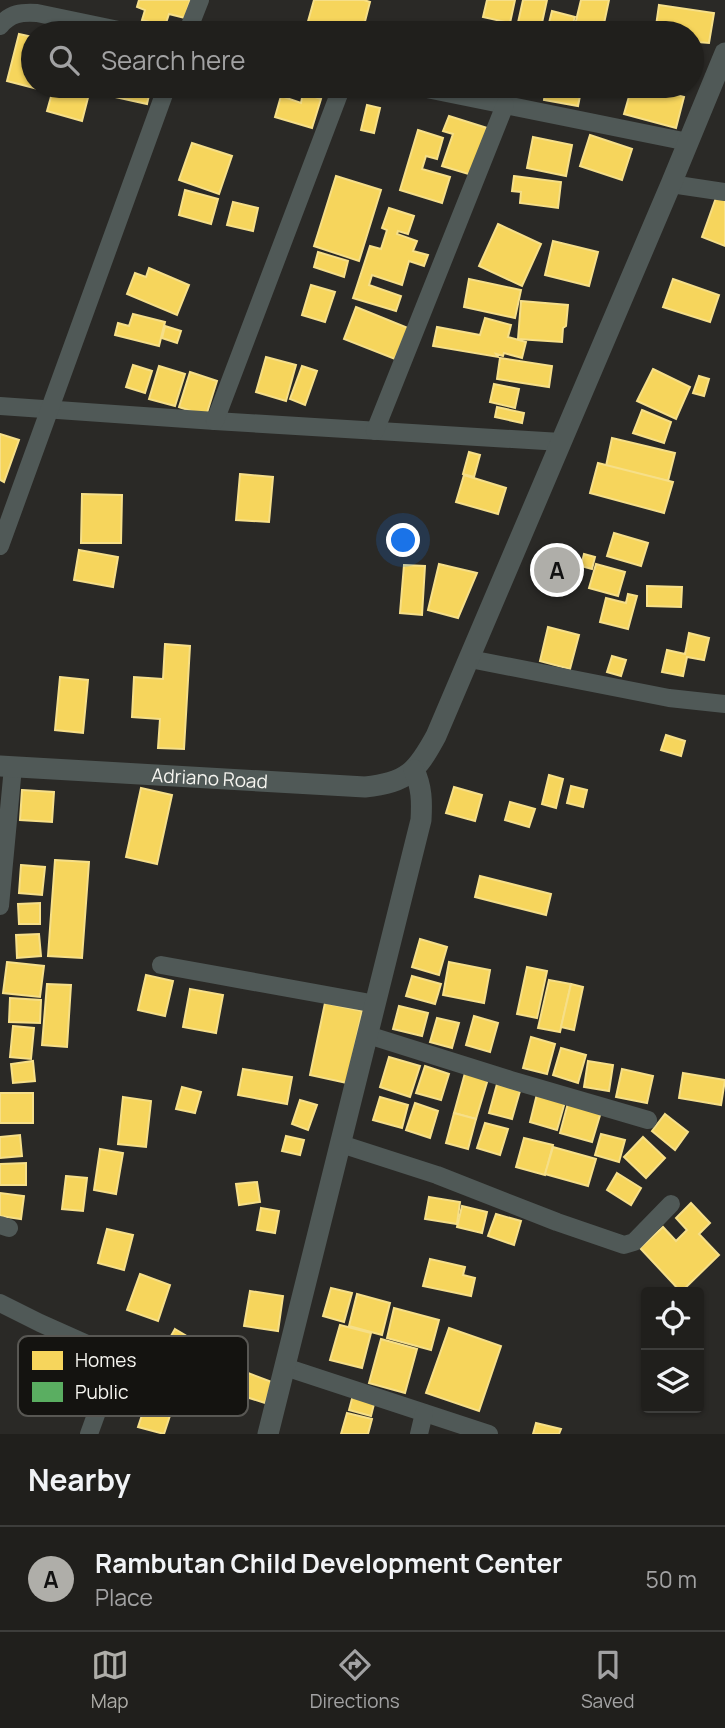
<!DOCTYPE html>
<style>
:root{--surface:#201f1c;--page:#282725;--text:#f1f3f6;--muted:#a2a2a3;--line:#3d3d3b;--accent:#afaea9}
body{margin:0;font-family:Manrope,sans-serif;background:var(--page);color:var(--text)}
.controls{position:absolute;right:21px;bottom:21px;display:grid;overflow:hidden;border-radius:7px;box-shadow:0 2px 5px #0004}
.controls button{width:63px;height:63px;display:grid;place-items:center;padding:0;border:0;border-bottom:2px solid var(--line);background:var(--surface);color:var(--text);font:35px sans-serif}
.you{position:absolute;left:404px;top:541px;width:24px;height:24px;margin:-18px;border:5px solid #fff;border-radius:50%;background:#1a73e8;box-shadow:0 0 0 10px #1a73e833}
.badge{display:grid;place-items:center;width:46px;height:46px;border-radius:50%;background:var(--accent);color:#111;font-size:23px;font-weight:700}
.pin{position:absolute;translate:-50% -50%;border:4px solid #fff;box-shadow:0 2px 7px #0006}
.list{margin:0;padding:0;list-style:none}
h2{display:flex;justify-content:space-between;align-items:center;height:91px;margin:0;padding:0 28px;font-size:30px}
h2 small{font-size:23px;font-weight:400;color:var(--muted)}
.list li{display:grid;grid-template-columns:46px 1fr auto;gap:21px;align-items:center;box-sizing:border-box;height:105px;padding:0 28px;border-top:2px solid var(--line)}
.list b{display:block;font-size:26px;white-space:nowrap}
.list p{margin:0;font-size:23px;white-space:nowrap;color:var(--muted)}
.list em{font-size:23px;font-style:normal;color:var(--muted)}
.icon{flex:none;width:38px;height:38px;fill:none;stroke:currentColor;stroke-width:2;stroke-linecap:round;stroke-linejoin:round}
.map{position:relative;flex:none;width:725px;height:1434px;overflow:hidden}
.search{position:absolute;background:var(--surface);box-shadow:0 2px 5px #0004;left:21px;right:21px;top:21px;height:77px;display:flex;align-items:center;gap:18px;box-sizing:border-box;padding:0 24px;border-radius:38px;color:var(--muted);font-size:26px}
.sheet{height:196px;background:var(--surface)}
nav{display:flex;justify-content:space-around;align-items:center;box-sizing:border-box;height:98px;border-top:2px solid var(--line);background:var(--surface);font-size:19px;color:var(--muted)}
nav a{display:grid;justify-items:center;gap:4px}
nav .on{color:var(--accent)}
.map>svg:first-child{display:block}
</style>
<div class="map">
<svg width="725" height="1434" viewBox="0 0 725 1434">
<rect width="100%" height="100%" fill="#2a2926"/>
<g fill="#f6d55c" stroke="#f6df88" stroke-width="2">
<path d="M139 0H190L185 18 169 14 165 26 142 20 145 10 137 7Z"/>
<path d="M314 0H364L370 2 362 33 305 32Z"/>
<path d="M487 0H515L510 23 483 17Z"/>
<path d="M523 0H547L540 32 517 27Z"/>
<path d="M581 0H609L602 33H573Z"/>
<path d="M659 5 714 13 709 43 697 42 694 59 692 58V33H655Z"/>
<path d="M552 11 575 17 570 33H556L547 31Z"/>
<path d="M19 34 33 37V86H39L38 89 7 81Z"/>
<path d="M54 86H91L82 121 47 111Z"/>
<path d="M108 86H151L147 104 106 95Z"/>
<path d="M546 86H582L578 106 544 100Z"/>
<path d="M632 86H642L684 97 676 128 624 114Z"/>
<path d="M303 93 321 99 312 128 275 117 281 96 301 103Z"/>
<path d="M367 105 380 108 374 133 361 130Z"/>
<path d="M449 116 487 128 472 175 442 166 453 134 443 131Z"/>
<path d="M418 130 443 138 437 159 426 156 422 169 450 177 442 203 400 190Z"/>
<path d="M590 135 632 149 622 180 580 166Z"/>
<path d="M533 137 572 145 566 176 527 168Z"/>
<path d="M192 143 232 156 219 194 179 180Z"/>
<path d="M336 176 381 190 359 261 314 246Z"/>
<path d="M514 176 561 182 558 208 520 203 521 192 512 191Z"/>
<path d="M185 190 218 199 211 224 179 215Z"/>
<path d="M717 195 725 198V246L702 237Z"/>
<path d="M233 202 258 208 253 231 227 225Z"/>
<path d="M389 208 414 216 408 234 398 231 397 234 417 241 413 251 428 255 424 266 409 261 402 285 372 275 369 285 401 296 396 311 353 298 370 246 381 249 387 230 382 228Z"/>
<path d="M498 224 541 244 522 286 479 266Z"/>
<path d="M553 241 598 252 589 286 545 275Z"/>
<path d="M318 252 348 261 344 277 314 267Z"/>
<path d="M149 268 189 285 177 315 127 294 135 273 146 277Z"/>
<path d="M469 279 521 290 515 318 464 307Z"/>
<path d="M673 279 719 295 710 322 663 307Z"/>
<path d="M311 285 335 292 325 322 302 315Z"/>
<path d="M521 301 568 305 566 326 563 328 562 342 518 339Z"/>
<path d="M356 307 408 328 395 359 344 339Z"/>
<path d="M133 314 165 322 159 346 115 335 118 323 129 326Z"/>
<path d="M485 318 511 325 508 337 526 342 522 358 504 353 503 356 496 354 498 357 433 346 437 327 480 335Z"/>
<path d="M165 326 181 331 177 343 162 338Z"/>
<path d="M266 357 296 365 286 401 256 392Z"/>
<path d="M500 358 552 366 549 387 497 379Z"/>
<path d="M133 365 152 371 145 393 126 387Z"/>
<path d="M159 366 185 374 175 406 149 399Z"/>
<path d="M302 366 317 371 305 405 290 399Z"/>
<path d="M653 369 690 387 676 419 637 401Z"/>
<path d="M190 372 217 381 206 416 179 407Z"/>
<path d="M699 376 709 379 704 396 693 393Z"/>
<path d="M494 384 519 389 515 408 490 402Z"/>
<path d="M497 407 524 413 522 423 495 417Z"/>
<path d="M642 410 671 422 664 443 633 433Z"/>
<path d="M0 434 19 440 4 482 0 480Z"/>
<path d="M612 438 675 453 668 481 606 466Z"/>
<path d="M469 452 480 455 474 477 463 474Z"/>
<path d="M598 463 673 482 664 513 590 493Z"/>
<path d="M240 474 273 477 269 522 236 520Z"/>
<path d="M464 475 506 488 498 514 456 502Z"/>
<path d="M82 494 122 495 121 543H81Z"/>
<path d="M614 533 648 543 641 566 607 556Z"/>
<path d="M79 550 118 557 113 587 74 580Z"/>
<path d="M584 554 595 557 592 569 581 566Z"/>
<path d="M439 564 477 573 458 618 428 610Z"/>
<path d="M596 564 625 572 618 596 589 588Z"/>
<path d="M404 565 425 566 422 615 400 613Z"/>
<path d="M647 586 682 587 681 607 647 606Z"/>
<path d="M628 594 637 596 628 629 600 622 606 598 626 603Z"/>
<path d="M548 627 579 635 570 669 540 661Z"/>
<path d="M689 633 709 638 704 660 687 657 683 676 662 672 667 650 685 654Z"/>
<path d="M165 644 190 646 184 749 158 748 160 719 132 717 134 677 163 679Z"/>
<path d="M612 656 626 660 621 676 607 672Z"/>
<path d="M60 677 88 680 83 733 55 730Z"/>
<path d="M666 735 685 741 681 756 661 750Z"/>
<path d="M549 775 563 779 556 808 542 804Z"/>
<path d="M571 786 587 790 583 807 567 803Z"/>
<path d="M454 787 482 795 475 821 446 813Z"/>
<path d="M141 788 172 795 157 864 126 857Z"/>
<path d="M22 790 54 792 52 822 20 820Z"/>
<path d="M510 802 535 809 529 827 505 820Z"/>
<path d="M55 860 89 862 82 958 48 956Z"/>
<path d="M21 865 45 867 42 895 19 893Z"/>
<path d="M480 876 551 894 546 915 475 897Z"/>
<path d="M40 903V924H19L18 904Z"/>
<path d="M39 934 41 956 17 958 16 935Z"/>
<path d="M420 939 447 947 439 975 412 967Z"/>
<path d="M7 962 44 966 40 997 3 993Z"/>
<path d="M449 962 490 970 484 1003 443 995Z"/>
<path d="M527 967 547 971 537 1018 517 1014Z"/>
<path d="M146 975 173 981 165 1016 138 1010Z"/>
<path d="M412 976 441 984 435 1004 406 996Z"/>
<path d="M549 980 571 984 560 1032 538 1028Z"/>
<path d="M47 984 71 985 67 1047 42 1045Z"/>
<path d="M571 984 583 987 574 1030 561 1027Z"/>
<path d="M190 989 223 995 216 1033 183 1027Z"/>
<path d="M10 998 41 1000 40 1023 9 1022Z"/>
<path d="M325 1003 362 1011 347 1083 310 1075Z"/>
<path d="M399 1006 428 1013 422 1036 393 1029Z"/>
<path d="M474 1016 498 1023 490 1052 466 1045Z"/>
<path d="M437 1018 459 1023 452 1048 430 1042Z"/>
<path d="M13 1026 34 1028 31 1059 10 1057Z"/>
<path d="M531 1037 555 1044 547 1074 523 1068Z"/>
<path d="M561 1048 586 1055 578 1083 553 1075Z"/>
<path d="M389 1057 420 1066 410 1097 380 1087Z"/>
<path d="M33 1061 35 1081 13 1083 11 1064Z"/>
<path d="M588 1061 613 1065 609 1091 584 1087Z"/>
<path d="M425 1066 449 1074 441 1100 416 1093Z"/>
<path d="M243 1069 292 1077 287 1104 238 1095Z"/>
<path d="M622 1069 653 1076 647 1103 616 1097Z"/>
<path d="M465 1073 488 1079 476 1119 454 1113Z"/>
<path d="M683 1073 725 1080 721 1105 679 1098Z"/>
<path d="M497 1084 520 1091 512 1119 489 1113Z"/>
<path d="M182 1087 201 1092 195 1113 176 1109Z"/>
<rect x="0" y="1093" width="33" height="30"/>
<path d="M537 1094 565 1102 557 1130 530 1122Z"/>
<path d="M123 1097 151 1101 146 1147 118 1144Z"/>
<path d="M380 1097 408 1105 402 1128 373 1120Z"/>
<path d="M300 1100 317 1105 308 1130 292 1124Z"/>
<path d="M415 1103 438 1111 430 1138 406 1130Z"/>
<path d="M568 1103 601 1112 592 1142 560 1133Z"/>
<path d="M454 1113 476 1119 468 1149 446 1143Z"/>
<path d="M665 1114 688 1132 675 1150 652 1131Z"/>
<path d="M485 1123 508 1129 500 1155 477 1148Z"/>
<path d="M601 1134 625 1140 619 1162 595 1155Z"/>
<path d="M20 1135 22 1156 0 1158V1137Z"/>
<path d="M286 1136 304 1140 300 1155 282 1151Z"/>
<path d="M643 1137 665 1158 646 1178 624 1157Z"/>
<path d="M524 1138 553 1145 545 1175 516 1167Z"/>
<path d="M553 1147 596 1159 588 1186 545 1174Z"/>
<path d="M100 1149 123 1153 116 1194 94 1190Z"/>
<path d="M26 1163V1185H0V1164Z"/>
<path d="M617 1173 641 1188 631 1205 607 1190Z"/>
<path d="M66 1176 87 1178 83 1211 62 1209Z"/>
<path d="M257 1182 260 1202 239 1205 236 1184Z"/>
<path d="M0 1193 24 1196 21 1219 0 1216Z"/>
<path d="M429 1197 460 1202 457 1224 425 1219Z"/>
<path d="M691 1203 710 1223 699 1234 719 1255 681 1292 640 1248 663 1227 676 1241 687 1230 676 1218Z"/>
<path d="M462 1206 487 1212 482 1233 457 1227Z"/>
<path d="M261 1208 279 1211 275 1233 257 1230Z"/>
<path d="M496 1214 521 1221 514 1245 488 1236Z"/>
<path d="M107 1229 133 1235 124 1270 98 1263Z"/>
<path d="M430 1259 465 1267 463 1275 475 1278 471 1296 423 1286Z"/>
<path d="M140 1274 170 1285 158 1321 127 1310Z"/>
<path d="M331 1288 352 1293 344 1322 323 1316Z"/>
<path d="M250 1291 283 1296 278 1331 244 1326Z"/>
<path d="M357 1294 390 1303 382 1335 349 1326Z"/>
<path d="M394 1308 439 1320 431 1350 387 1338Z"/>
<path d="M340 1325 371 1333 362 1368 330 1360Z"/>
<path d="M449 1328 501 1346 479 1411 426 1393Z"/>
<path d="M175 1329 197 1342 183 1367 161 1354Z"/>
<path d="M381 1339 417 1349 405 1393 369 1383Z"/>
<path d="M248 1373 272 1382 265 1403 240 1395Z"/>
<path d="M150 1391 175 1400 164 1434 138 1427Z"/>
<path d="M353 1395 375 1400 371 1416 349 1410Z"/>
<path d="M347 1413 372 1419 368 1434H341Z"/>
<path d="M536 1423 561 1429 559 1434H533Z"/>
</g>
<path fill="#5aae61" stroke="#89c38c" stroke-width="2" d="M545 557 574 565 568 583 540 575Z"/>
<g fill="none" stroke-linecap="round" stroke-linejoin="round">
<g stroke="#505957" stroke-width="18">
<path d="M0 26C10 13 22 12 37 13L133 33"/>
<path d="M187 33 200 0"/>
<path d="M412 86 688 142"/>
<path d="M671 184 725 192"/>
<path d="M0 406 215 421 561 442"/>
<path d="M215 421 342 86"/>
<path d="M375 431 505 105"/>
<path d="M0 546 167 86"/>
<path d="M470 659 669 698 725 704"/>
<path d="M0 906 13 767"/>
<path d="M161 965 376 1004"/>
<path d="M368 1035 511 1080 648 1120"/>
<path d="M341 1144 437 1175 557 1222 624 1245 634 1242 671 1204"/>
<path d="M0 1225 9 1228"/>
<path d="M0 1303 40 1323 87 1344 103 1352 109 1359 111 1368 109 1379 89 1434"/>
<path d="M285 1367 489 1434"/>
<path d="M419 1434 424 1413"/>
</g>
<g stroke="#505957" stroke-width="21">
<path id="s1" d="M0 766 365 787C407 783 417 771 436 736L671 184 725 53"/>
<path d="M268 1434 421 820C422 802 422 787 414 770"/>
</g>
</g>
<g text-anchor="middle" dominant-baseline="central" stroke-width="7" stroke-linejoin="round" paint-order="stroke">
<g font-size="19" fill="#f6f5f0" stroke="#141310">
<text stroke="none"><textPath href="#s1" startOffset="210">Adriano Road</textPath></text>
</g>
</g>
<rect x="18" y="1336" width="230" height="80" rx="10" fill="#141310" stroke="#585753" stroke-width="2"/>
<rect x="32" y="1351" width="31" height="19" fill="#f6d55c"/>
<rect x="32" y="1382" width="31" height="20" fill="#5aae61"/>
<g font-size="19" fill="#f6f5f0">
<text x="75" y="1367">Homes</text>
<text x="75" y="1399">Public</text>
</g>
</svg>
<div class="controls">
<button><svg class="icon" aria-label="locate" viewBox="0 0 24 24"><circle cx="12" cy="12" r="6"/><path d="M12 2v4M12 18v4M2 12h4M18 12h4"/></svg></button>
<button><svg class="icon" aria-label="layers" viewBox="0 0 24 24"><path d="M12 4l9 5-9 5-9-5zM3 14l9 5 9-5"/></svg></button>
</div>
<div class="you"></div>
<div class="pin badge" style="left:557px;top:570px">A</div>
<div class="search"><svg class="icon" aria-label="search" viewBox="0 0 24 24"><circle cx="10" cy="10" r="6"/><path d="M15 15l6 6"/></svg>Search here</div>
</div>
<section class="sheet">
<h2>Nearby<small></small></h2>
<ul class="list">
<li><span class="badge">A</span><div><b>Rambutan Child Development Center</b><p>Place</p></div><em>50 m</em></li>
</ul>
</section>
<nav>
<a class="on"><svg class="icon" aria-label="map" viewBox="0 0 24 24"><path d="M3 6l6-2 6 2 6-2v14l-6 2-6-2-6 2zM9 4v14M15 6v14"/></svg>Map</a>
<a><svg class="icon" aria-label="directions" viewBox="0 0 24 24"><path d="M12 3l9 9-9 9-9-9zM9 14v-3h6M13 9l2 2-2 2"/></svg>Directions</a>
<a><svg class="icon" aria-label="saved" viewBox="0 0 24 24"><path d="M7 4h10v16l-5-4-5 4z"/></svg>Saved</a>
</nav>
